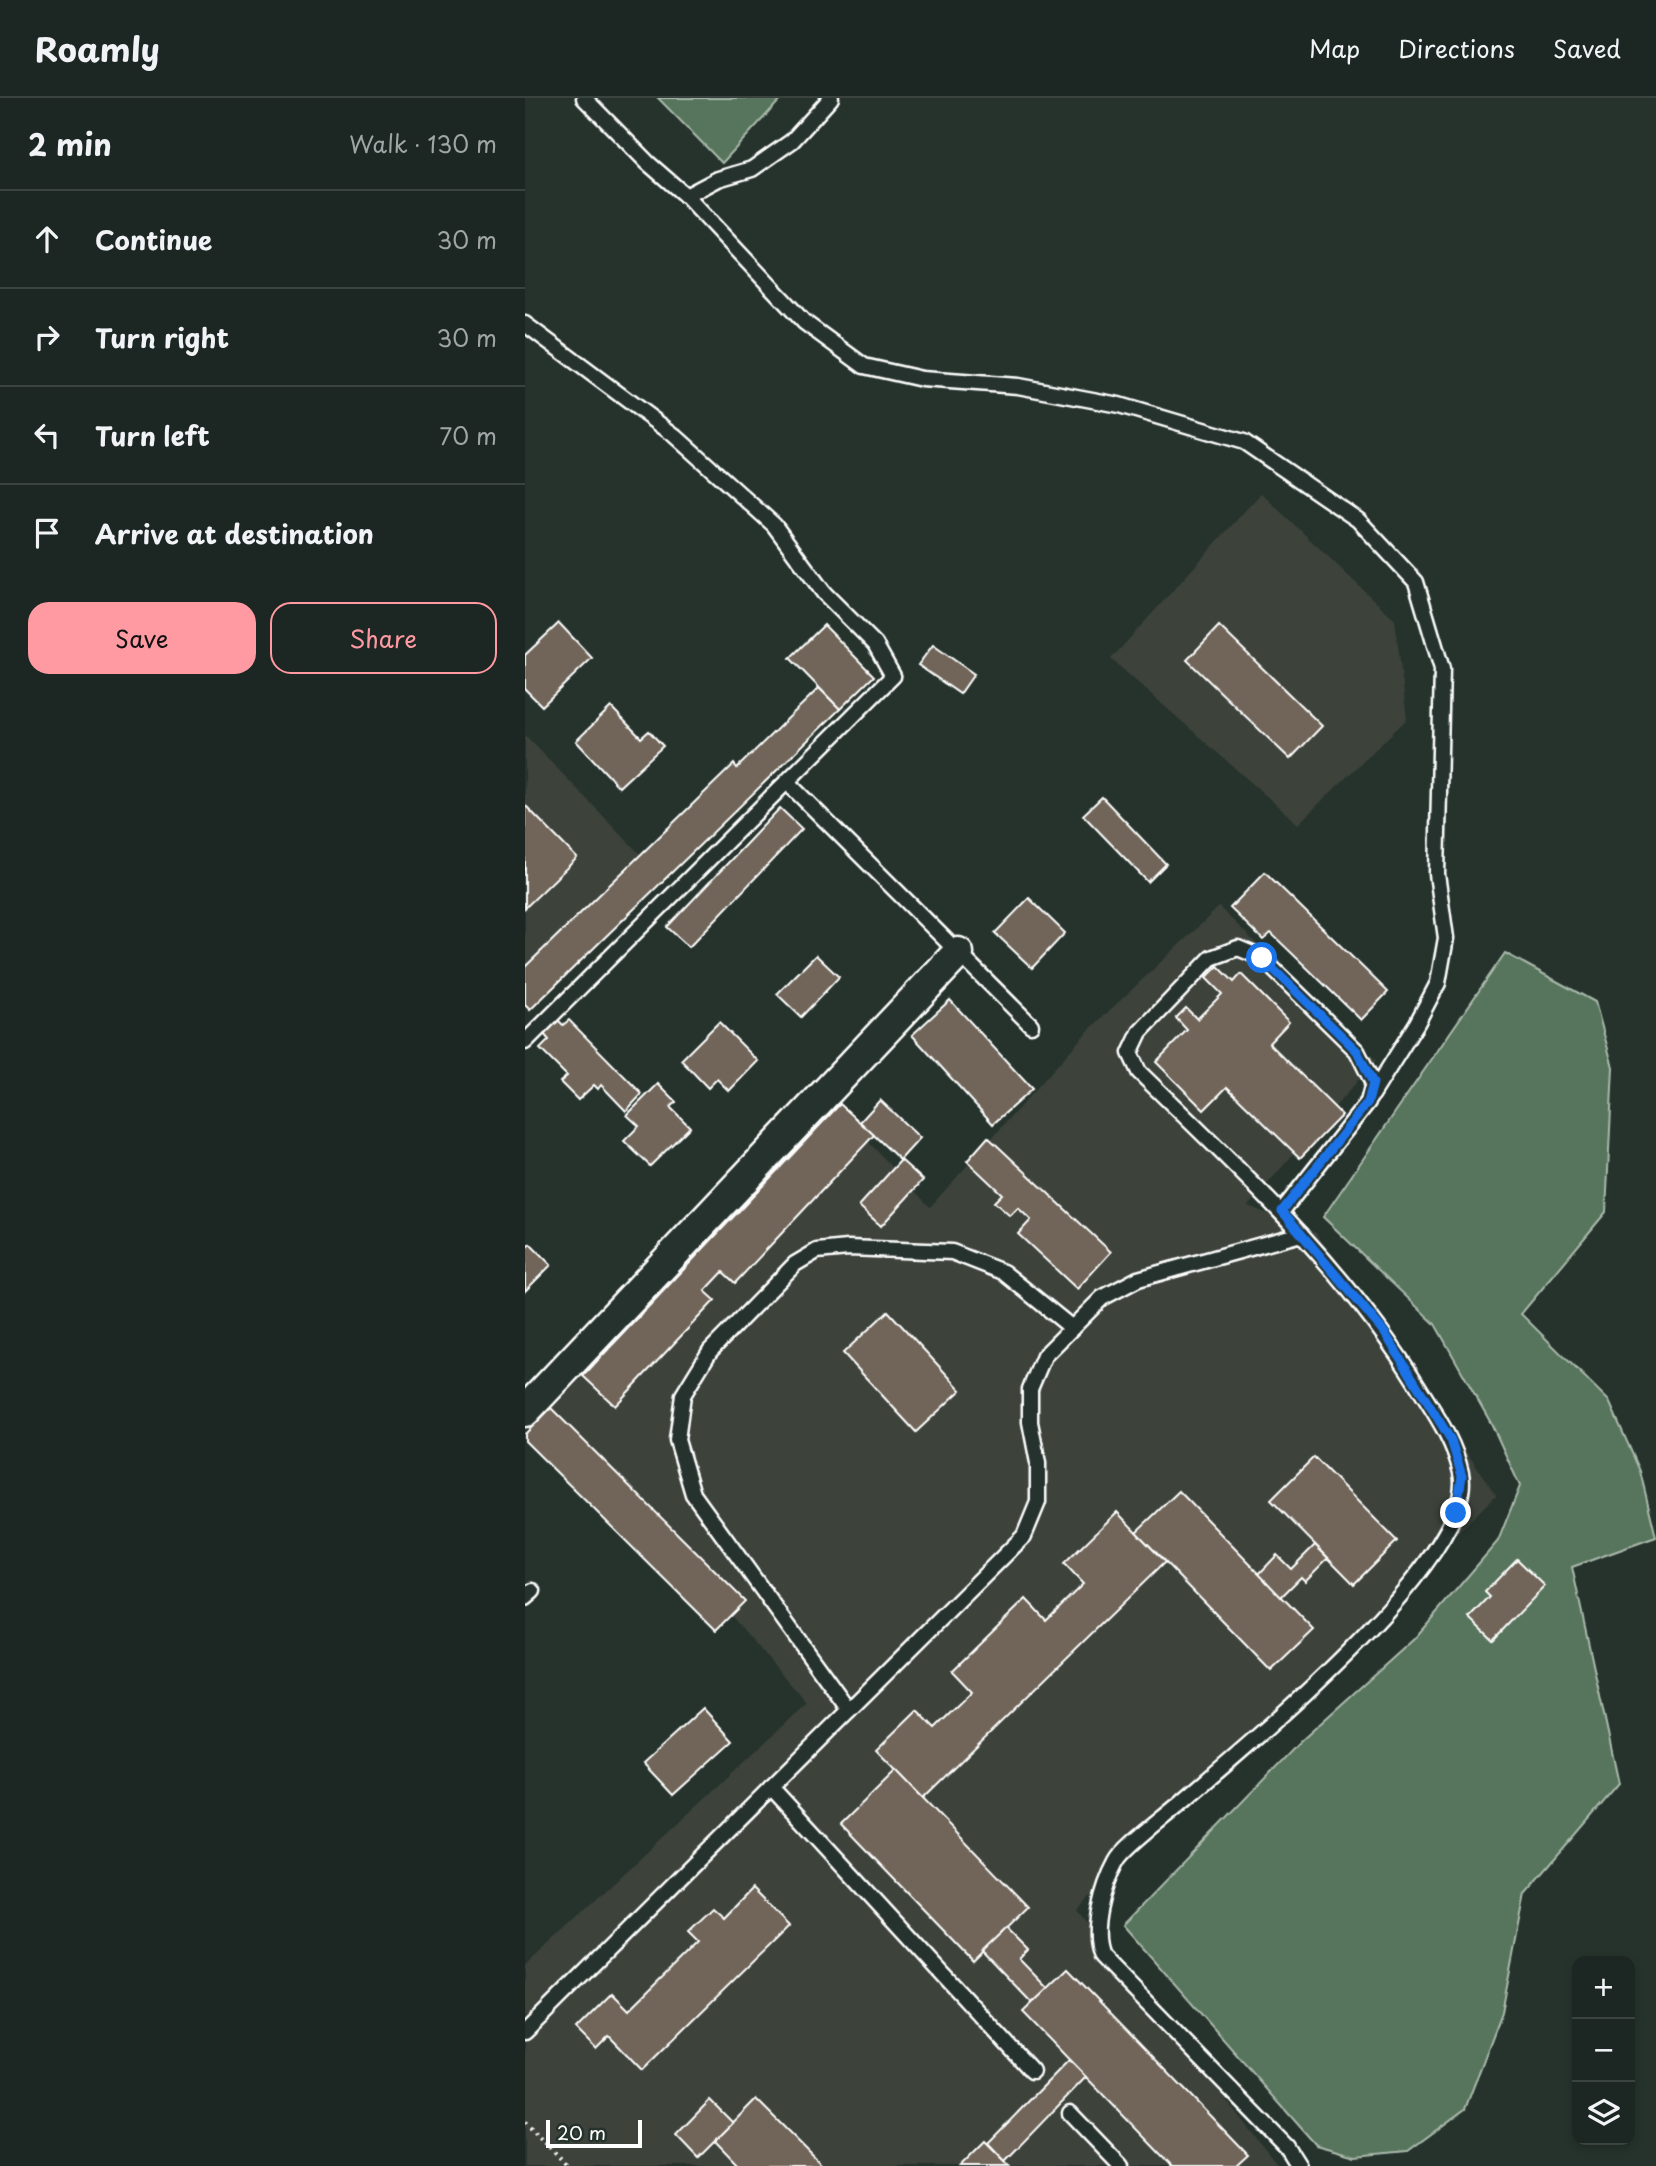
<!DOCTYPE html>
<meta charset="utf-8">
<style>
:root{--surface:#1c2622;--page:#29322f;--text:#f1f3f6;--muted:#a0a5a5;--line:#3a4340;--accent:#ff9aa2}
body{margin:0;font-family:"Playpen Sans",sans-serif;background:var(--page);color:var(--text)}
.controls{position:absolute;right:21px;bottom:21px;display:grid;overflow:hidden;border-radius:14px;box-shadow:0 4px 10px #0003}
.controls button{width:63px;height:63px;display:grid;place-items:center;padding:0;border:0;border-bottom:2px solid var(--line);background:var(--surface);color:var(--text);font:35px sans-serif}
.scale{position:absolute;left:21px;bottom:18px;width:96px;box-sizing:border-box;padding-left:7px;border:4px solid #fff;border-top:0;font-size:19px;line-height:24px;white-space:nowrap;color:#fff;-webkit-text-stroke:5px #26332d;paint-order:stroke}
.stop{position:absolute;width:21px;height:21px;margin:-16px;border:5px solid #1a73e8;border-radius:50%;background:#fff}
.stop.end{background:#1a73e8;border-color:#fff;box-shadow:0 2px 7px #0008}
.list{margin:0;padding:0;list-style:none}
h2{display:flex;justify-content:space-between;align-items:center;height:91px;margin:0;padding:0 28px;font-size:30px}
h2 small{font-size:23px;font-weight:400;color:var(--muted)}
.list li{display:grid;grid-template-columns:46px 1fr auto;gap:21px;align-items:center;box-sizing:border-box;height:98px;padding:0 28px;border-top:2px solid var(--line)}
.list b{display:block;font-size:26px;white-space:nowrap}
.list em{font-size:23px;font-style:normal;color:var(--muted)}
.actions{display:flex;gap:14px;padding:21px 28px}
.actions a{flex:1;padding:16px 0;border:2px solid var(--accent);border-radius:21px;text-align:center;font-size:24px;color:var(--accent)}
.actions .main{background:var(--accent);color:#111}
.icon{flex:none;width:38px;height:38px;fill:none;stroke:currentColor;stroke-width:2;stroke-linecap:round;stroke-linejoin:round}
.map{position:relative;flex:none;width:1131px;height:2068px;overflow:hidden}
header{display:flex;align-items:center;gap:42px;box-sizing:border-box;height:98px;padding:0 35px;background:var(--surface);border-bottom:2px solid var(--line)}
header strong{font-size:33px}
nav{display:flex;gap:38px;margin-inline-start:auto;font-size:24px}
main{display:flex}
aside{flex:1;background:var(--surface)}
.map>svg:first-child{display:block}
</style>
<header>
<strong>Roamly</strong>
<nav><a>Map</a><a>Directions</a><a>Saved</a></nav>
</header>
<main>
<aside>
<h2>2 min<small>Walk · 130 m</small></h2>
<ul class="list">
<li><svg class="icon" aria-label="ahead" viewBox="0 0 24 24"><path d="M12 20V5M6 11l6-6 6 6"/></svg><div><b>Continue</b></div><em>30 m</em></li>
<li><svg class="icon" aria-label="right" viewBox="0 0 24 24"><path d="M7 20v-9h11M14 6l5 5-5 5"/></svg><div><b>Turn right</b></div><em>30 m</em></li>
<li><svg class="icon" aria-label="left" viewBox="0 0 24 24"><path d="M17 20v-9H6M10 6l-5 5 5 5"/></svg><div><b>Turn left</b></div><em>70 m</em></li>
<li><svg class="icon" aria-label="arrive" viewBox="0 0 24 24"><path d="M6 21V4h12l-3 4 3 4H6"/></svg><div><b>Arrive at destination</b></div></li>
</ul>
<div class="actions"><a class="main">Save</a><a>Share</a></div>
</aside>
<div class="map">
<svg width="1131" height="2068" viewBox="0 0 1131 2068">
<rect width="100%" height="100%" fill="#26332d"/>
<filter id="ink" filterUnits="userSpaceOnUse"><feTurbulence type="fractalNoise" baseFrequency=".0143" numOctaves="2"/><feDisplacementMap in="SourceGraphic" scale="14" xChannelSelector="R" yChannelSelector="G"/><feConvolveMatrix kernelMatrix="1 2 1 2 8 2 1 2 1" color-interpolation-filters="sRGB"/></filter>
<g filter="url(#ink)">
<g fill="#3c423a">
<path d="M736 395 870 522 882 621 773 726 586 561Z"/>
<path d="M0 637 116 757 0 905Z"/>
<path d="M694 809 851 962 723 1108 791 1135 971 1397 552 1812 753 2068H0V1868L282 1605 26 1310 318 1017 405 1109 561 935Z"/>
</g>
<g fill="#57745b" stroke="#abbaad" stroke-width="2">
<path d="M133 0H257L197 65Z"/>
<path d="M980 855 1070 904 1088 969 1081 1114 996 1216 1084 1303 1115 1373 1131 1439 1047 1469 1094 1686 1000 1796 977 1914 940 2011 883 2053 830 2058 791 2047 598 1827 777 1642 889 1541 973 1443 995 1388 967 1327 910 1226 798 1119Z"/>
</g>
<g fill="#706559" stroke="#fff" stroke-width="2">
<path d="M34 525 67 560 17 608 0 591V557Z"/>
<path d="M299 527 349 578 315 611 265 560Z"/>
<path d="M694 528 797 628 765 661 662 562Z"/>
<path d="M408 547 449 576 435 596 393 567Z"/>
<path d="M294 590 315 611 5 912 0 907V869L209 666 212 670Z"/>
<path d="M86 609 116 640 124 633 138 648 94 689 51 643Z"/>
<path d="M577 699 641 766 623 784 558 717Z"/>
<path d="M0 707 52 760 0 810Z"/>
<path d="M255 710 277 731 164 849 142 829Z"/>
<path d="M740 774 863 894 836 922 746 835 738 842 705 810Z"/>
<path d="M504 800 540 835 507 870 470 835Z"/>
<path d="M291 857 314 879 276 919 252 896Z"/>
<path d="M693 868 709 884 716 876 764 924 744 945 817 1017 775 1060 702 989 679 1012 631 964 662 932 651 920 661 910 672 921 697 896 681 880Z"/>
<path d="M425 902 507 991 468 1026 387 937Z"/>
<path d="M33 922 38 927 44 922 117 996 101 1013 76 987 73 991 69 987 53 1002 35 984 42 978 15 951 24 942 19 936Z"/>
<path d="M194 924 233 963 204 993 192 981 183 990 156 962Z"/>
<path d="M133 986 151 1004 145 1009 165 1029 125 1068 99 1043 114 1028 102 1017Z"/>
<path d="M355 1002 395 1040 375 1062 335 1024Z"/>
<path d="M315 1006 349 1037 210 1185 198 1174 180 1193 190 1202 90 1308 58 1278Z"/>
<path d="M463 1039 586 1154 552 1191 493 1136 506 1122 493 1110 485 1118 469 1104 477 1096 442 1063Z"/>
<path d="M376 1062 398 1082 356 1128 334 1108Z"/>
<path d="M5 1146 26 1167 0 1193V1151Z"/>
<path d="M363 1213 436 1292 391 1334 318 1255Z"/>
<path d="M26 1310 220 1503 191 1532 0 1343V1336Z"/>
<path d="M789 1359 872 1443 829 1486 746 1402Z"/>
<path d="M654 1393 789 1532 746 1573 611 1434Z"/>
<path d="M592 1414 640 1464 398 1700 351 1652 392 1612 410 1630 447 1594 427 1573 501 1501 521 1522 558 1486 539 1466Z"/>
<path d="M790 1447 803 1460 780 1483 776 1479 756 1499 734 1476 752 1457 766 1471Z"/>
<path d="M992 1461 1020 1488 968 1542 945 1520 965 1499 960 1494Z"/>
<path d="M178 1610 208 1643 148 1697 118 1665Z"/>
<path d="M371 1672 503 1809 448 1863 316 1726Z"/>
<path d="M227 1791 264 1828 117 1972 84 1938 71 1951 51 1931 87 1895 104 1912 173 1844 163 1834 188 1810 199 1820Z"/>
<path d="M481 1830 503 1852 494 1861 523 1891 507 1905 457 1853Z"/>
<path d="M543 1871 723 2057 711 2068H647L498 1914Z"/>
<path d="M544 1962 561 1979 480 2063 463 2045Z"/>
<path d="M231 2001 298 2068H214L190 2043Z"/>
<path d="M185 2002 208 2025 173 2060 151 2037Z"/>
<path d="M460 2043 485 2068H435Z"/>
</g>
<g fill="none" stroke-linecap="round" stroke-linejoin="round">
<defs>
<g id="service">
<path d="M59 0 123 65 161 98 193 81 227 71 267 43 306 0"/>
<path d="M161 98 279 224 339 268 397 281 493 288 594 307 719 344 833 422 891 484 917 571 912 776 921 840 913 885 892 925 847 997"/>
<path d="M0 226 149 337 249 427 299 495 350 546 368 578 0 944"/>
<path d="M262 684 506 927"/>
<path d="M757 1113 843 1004 848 985 832 953 737 860 713 850 686 860 615 934 605 955 614 974C715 1072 818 1167 893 1288 910 1316 929 1342 936 1375 954 1458 720 1649 659 1702 644 1716 598 1749 591 1764 578 1788 565 1833 576 1858L762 2049 774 2068"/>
<path d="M0 1500 8 1493"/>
<path d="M324 1612 168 1396 152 1342 158 1297 185 1253 270 1166 292 1153 323 1150 427 1154 478 1174 547 1230"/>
<path d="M246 1689 507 1973"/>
<path d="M0 1934 499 1438 513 1404V1365L505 1324V1291L519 1258 577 1200 613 1181 776 1136"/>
<path d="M545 2015 596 2068"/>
</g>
<path id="minor" d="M0 1313 433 855"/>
</defs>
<use href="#service" stroke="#fff" stroke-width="19"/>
<use href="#minor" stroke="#fff" stroke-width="35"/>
<path stroke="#fff" stroke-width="4.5" stroke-dasharray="2 5" stroke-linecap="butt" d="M0 2024 43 2068"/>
<use href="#service" stroke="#26332d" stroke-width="14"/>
<use href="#minor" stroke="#26332d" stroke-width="30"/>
</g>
</g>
<g fill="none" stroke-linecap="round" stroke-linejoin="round" filter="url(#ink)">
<path stroke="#1a73e8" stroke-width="9" d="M737 860 832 953 848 985 843 1004 757 1113 859 1234 926 1342 937 1378 931 1415"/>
</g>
</svg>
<div class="controls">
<button>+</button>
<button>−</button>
<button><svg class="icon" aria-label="layers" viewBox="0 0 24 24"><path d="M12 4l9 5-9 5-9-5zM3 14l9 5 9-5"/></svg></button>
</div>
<div class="scale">20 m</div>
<div class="stop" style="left:737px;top:860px"></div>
<div class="stop end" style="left:931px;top:1415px"></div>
</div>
</main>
